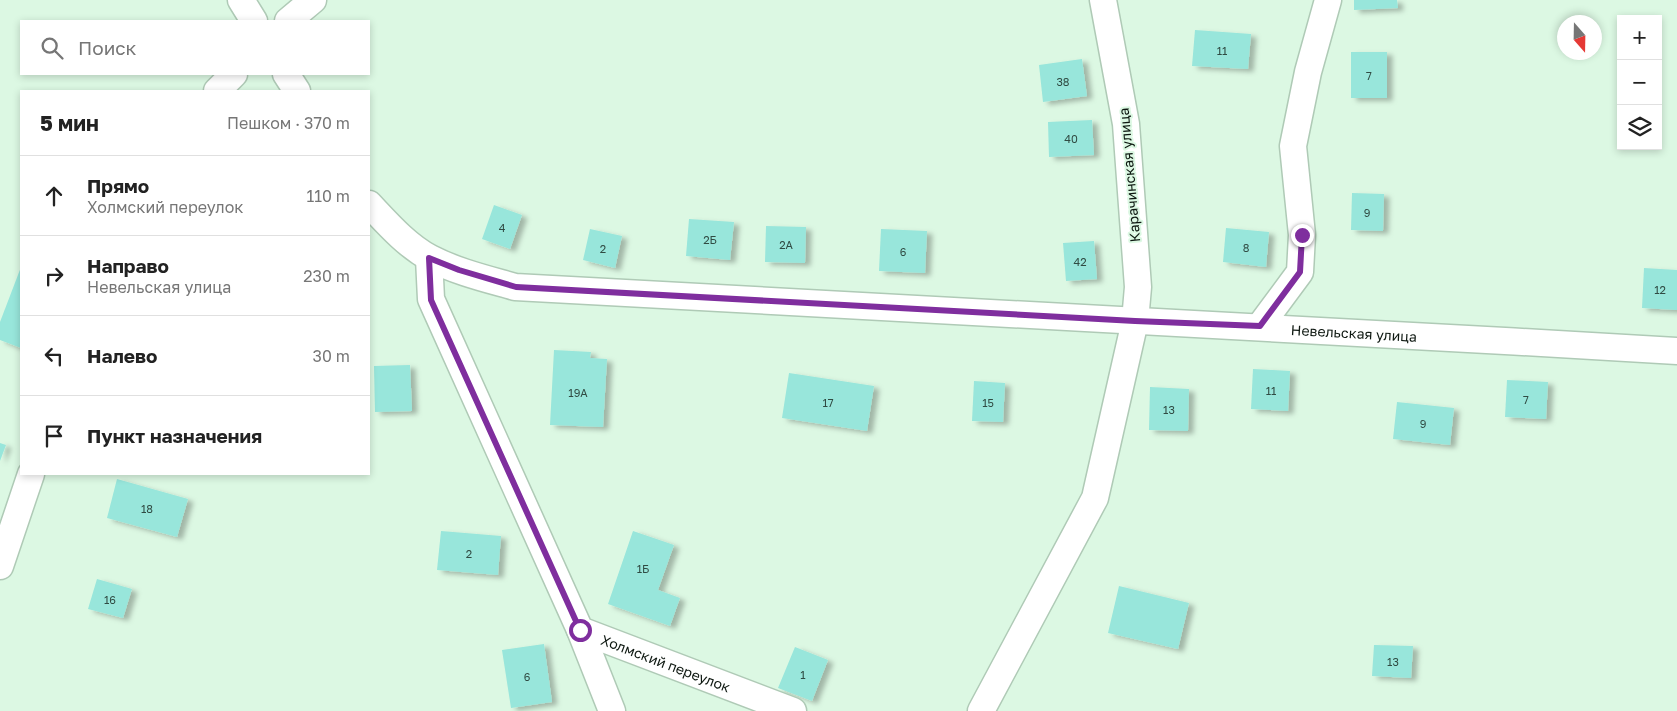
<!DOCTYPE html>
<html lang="ru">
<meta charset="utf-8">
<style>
:root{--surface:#fff;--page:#f6f6f6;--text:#222;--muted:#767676;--line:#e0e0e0}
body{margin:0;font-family:"Golos Text",sans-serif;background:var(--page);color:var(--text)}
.controls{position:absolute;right:15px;top:15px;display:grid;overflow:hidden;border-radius:0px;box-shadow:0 2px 8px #0003}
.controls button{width:45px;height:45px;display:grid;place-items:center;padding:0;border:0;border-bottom:1px solid var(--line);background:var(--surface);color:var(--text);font:25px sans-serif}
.compass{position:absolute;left:1557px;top:15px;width:45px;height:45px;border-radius:50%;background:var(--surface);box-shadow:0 2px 8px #0003;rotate:160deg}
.stop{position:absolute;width:15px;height:15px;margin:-11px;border:4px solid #7f2e9e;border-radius:50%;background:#fff}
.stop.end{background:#7f2e9e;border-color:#fff;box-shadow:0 1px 5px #0008}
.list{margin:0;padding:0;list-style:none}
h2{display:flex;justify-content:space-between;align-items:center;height:65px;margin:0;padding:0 20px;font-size:21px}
h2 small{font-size:16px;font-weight:400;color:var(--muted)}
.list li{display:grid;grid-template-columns:32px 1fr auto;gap:15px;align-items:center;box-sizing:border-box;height:80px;padding:0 20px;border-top:1px solid var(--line)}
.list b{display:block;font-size:19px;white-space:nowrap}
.list p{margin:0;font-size:16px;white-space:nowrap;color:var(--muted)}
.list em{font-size:16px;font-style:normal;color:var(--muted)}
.icon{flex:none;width:28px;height:28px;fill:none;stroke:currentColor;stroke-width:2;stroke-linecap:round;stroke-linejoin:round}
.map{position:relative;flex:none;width:1677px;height:711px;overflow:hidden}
.search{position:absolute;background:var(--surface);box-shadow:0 2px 8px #0003;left:20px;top:20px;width:350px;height:55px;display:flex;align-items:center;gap:12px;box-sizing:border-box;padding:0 18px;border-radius:0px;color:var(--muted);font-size:19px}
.panel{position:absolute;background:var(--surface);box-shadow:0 2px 8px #0003;left:20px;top:90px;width:350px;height:385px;border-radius:0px}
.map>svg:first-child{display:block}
</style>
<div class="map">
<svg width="1677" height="711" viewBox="0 0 1677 711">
<defs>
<filter id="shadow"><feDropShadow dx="5.5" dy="3" stdDeviation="2.5" flood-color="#0004"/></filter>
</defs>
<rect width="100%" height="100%" fill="#dcf8e3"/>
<g fill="#98e6db" filter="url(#shadow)">
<path d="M1354 0H1397L1398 8 1354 10Z"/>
<path d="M1195 30 1251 34 1248 69 1192 66Z"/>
<rect x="1351" y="52" width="36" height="46"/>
<path d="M1082 59 1087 96 1043 102 1039 65Z"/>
<path d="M1092 120 1094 155 1049 157 1048 122Z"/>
<path d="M1352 193 1384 194 1383 231 1351 230Z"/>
<path d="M494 205 522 215 510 249 482 239Z"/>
<path d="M689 219 734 222 730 260 686 256Z"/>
<path d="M766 226 806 227 805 263 765 262Z"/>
<path d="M1226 228 1269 232 1266 267 1223 262Z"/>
<path d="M590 229 622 236 615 268 583 260Z"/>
<path d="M881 229 927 231 925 273 879 271Z"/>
<path d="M1094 241 1097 279 1066 281 1063 243Z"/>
<path d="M21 267V348L0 340V322Z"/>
<path d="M1644 268 1677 270V310L1642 308Z"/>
<path d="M554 350 591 352 590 358 607 359 603 427 550 425Z"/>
<path d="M410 365 412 411 375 412 374 366Z"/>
<path d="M1253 369 1290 371 1288 411 1251 409Z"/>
<path d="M789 373 874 386 867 431 782 418Z"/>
<path d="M1507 380 1548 382 1546 419 1505 417Z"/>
<path d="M974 381 1005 383 1003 422 972 421Z"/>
<path d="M1150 387 1189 389 1188 431 1149 430Z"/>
<path d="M1397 402 1454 408 1450 445 1393 439Z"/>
<path d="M0 443 6 445 0 461Z"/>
<path d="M117 479 188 499 177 537 107 518Z"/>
<path d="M441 531 501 536 498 575 437 570Z"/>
<path d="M633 531 674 545 658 590 680 598 670 626 608 604Z"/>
<path d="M97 579 132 589 123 618 88 609Z"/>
<path d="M1119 586 1189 603 1178 649 1108 633Z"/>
<path d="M544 644 552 702 511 708 502 650Z"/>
<path d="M1374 645 1413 646 1411 678 1372 676Z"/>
<path d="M795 647 828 660 812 701 778 688Z"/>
</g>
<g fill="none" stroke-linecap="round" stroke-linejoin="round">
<defs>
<g id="minor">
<path d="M241 0 254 21"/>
<path d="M288 21 313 0"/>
<path d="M286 74 297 91"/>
<path d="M217 91 234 74"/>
<path id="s1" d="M369 204C387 223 406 245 430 258 457 272 487 279 515 287 903 308 1290 328 1677 351"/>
<path id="s2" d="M429 258 431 299 580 630 793 711"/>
<path d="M1260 326 1300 272 1302 235 1293 146 1308 72 1328 0"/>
<path d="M0 566 31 474"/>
<path d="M580 630 612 711"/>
<path d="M981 711 1095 498 1135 321 1138 287 1126 124 1103 0"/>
</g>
</defs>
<use href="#minor" stroke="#afcab6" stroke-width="29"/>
<use href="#minor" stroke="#fff" stroke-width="26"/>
</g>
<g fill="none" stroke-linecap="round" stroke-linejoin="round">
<path stroke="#7f2e9e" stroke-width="6" d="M580 630 431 300 429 258 459 270 516 287 1135 321 1260 326 1300 272 1302 235"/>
</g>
<g text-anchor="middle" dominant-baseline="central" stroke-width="4" stroke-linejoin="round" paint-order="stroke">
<g font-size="11" fill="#304b43">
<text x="1222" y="50">11</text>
<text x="1369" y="75">7</text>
<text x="1063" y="81">38</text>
<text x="1071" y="138">40</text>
<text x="1367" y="212">9</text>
<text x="502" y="227">4</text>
<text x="710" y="239">2Б</text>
<text x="786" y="244">2А</text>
<text x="1246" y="247">8</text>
<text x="603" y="248">2</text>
<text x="903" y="251">6</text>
<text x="1080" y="261">42</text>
<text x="1660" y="289">12</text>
<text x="1271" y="390">11</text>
<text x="578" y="392">19А</text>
<text x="1526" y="399">7</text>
<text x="828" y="402">17</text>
<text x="988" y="402">15</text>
<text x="1169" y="409">13</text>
<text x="1423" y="423">9</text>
<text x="147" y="508">18</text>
<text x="469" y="553">2</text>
<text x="643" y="568">1Б</text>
<text x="110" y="599">16</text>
<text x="1393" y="661">13</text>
<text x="803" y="674">1</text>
<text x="527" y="676">6</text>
</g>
<g font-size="14" fill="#0d1710" stroke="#dcf8e3">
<text transform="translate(1129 175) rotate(-95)">Карачинская улица</text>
<text stroke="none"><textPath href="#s1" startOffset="1012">Невельская улица</textPath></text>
<text stroke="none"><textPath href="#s2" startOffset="496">Холмский переулок</textPath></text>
</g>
</g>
</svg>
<div class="controls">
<button>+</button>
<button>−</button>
<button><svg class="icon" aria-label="layers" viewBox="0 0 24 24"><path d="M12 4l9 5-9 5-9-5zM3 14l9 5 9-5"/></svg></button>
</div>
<svg class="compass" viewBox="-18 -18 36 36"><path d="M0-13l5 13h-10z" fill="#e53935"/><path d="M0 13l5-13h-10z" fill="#767676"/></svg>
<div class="stop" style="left:580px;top:630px"></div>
<div class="stop end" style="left:1302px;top:235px"></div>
<div class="search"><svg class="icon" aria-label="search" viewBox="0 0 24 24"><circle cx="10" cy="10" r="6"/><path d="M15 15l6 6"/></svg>Поиск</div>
<section class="panel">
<h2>5 мин<small>Пешком · 370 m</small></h2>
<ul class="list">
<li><svg class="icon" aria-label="ahead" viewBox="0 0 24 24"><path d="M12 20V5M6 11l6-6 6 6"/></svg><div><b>Прямо</b><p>Холмский переулок</p></div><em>110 m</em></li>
<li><svg class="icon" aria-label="right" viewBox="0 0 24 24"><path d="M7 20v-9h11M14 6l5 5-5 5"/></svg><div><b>Направо</b><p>Невельская улица</p></div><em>230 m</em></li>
<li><svg class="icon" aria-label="left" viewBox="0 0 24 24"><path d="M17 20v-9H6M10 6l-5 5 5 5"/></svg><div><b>Налево</b></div><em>30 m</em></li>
<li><svg class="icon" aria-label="arrive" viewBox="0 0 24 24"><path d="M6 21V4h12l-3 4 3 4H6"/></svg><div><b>Пункт назначения</b></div></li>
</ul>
</section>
</div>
